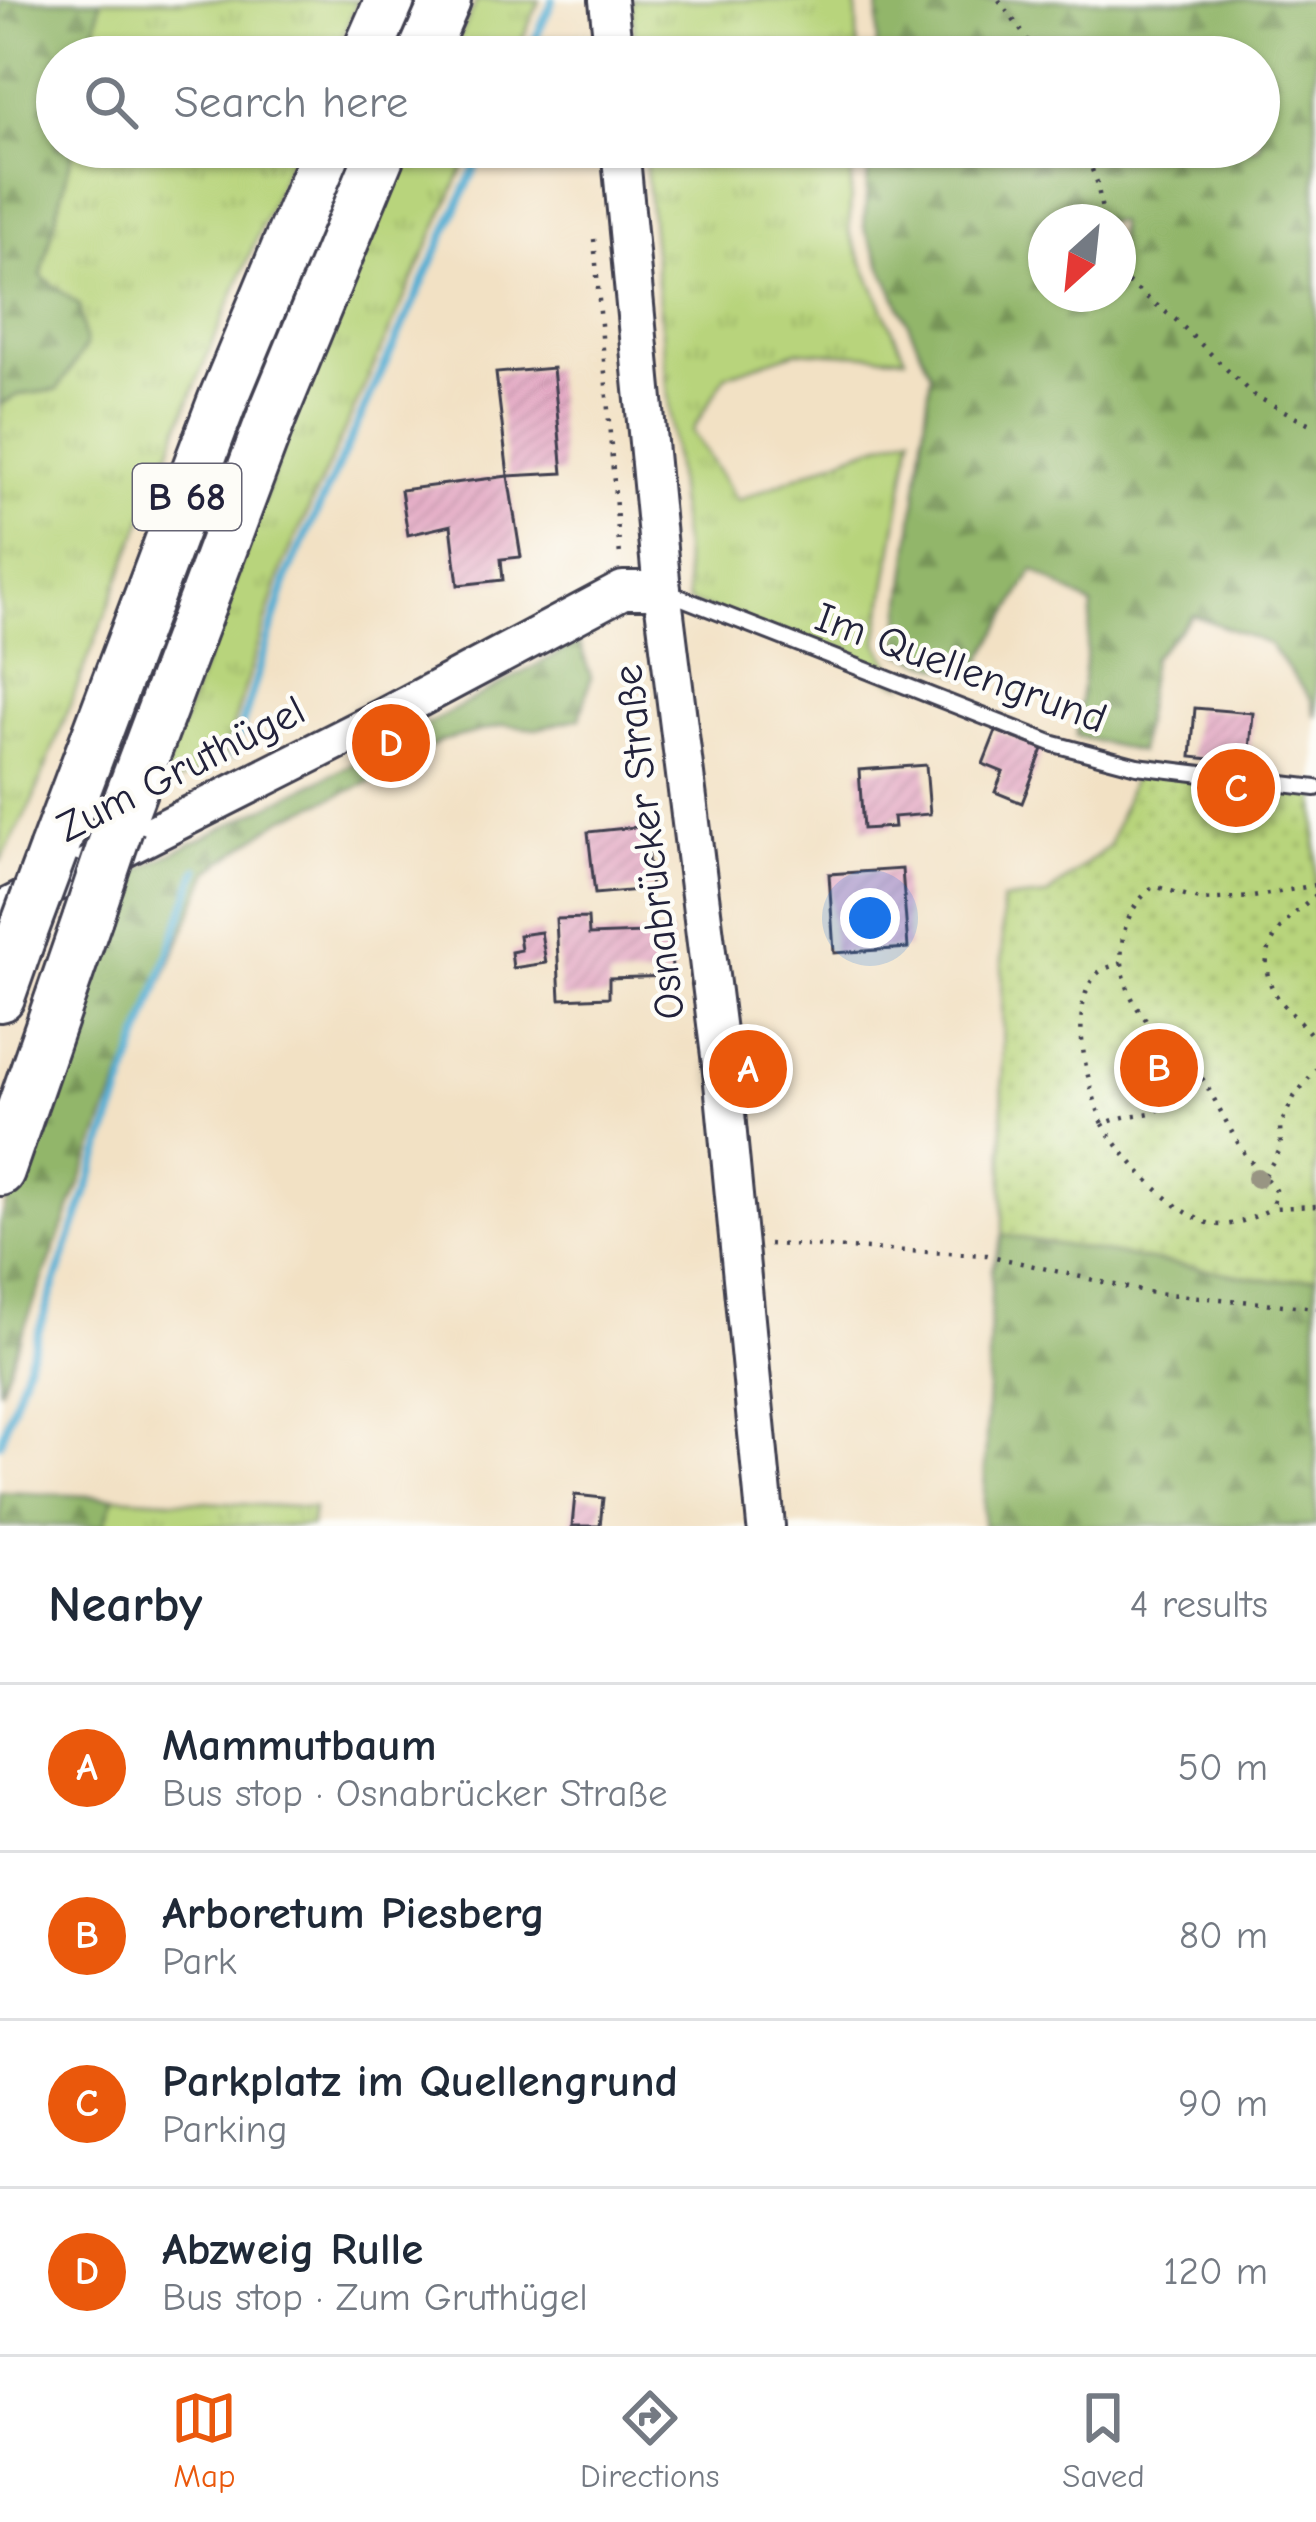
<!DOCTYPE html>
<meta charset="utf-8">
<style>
:root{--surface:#fff;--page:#f2f2f3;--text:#1f2937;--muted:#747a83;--line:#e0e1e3;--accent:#ea580c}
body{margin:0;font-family:"Comic Neue",sans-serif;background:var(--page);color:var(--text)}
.compass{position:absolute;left:1028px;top:204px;width:108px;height:108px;border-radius:50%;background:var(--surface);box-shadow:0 3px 9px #0004;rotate:207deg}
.you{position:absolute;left:870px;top:918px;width:42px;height:42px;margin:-30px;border:9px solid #fff;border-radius:50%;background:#1a73e8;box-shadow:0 0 0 18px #1a73e833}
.badge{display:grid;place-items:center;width:78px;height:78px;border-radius:50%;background:var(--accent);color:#fff;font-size:39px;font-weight:700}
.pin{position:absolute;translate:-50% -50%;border:6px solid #fff;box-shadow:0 3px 12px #0006}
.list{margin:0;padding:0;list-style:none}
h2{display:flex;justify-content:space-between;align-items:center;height:156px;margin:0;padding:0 48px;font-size:51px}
h2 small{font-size:39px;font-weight:400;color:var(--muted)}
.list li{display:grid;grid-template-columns:78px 1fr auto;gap:36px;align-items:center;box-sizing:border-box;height:168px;padding:0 48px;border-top:3px solid var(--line)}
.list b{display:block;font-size:45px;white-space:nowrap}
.list p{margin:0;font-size:39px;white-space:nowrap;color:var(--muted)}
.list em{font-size:39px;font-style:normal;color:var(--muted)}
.icon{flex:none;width:66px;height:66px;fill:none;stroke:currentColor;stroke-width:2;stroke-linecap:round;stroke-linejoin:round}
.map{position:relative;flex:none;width:1316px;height:1526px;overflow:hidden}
.search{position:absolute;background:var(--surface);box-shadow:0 3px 9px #0004;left:36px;right:36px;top:36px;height:132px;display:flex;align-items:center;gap:30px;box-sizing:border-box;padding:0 42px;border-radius:66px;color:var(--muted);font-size:45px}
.sheet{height:828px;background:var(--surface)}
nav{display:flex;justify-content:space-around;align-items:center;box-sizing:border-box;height:168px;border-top:3px solid var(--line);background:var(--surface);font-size:33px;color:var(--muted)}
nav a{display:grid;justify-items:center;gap:6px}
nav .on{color:var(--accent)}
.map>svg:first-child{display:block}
</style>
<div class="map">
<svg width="1316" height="1526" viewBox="0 0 1316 1526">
<defs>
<pattern id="grass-tufts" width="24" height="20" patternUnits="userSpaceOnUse" patternTransform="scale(3)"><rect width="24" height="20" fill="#b8d47b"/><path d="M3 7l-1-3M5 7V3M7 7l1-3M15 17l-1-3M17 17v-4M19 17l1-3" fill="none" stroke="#9eb66b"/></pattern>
<pattern id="forest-firs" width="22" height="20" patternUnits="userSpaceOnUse" patternTransform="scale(3)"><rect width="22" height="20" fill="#92b66b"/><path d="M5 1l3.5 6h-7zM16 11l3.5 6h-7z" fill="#779459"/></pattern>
<pattern id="park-dots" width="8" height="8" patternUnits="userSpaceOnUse" patternTransform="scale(3)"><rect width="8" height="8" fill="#b8d47b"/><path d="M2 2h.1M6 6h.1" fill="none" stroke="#9eb66b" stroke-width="1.8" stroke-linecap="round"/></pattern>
<pattern id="building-hatch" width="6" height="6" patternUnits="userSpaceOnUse" patternTransform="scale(3)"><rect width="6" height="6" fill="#e3a8c3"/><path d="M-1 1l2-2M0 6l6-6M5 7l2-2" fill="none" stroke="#c290a8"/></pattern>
</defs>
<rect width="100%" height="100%" fill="#fdfcf7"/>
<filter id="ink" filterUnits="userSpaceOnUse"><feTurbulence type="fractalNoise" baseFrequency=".00833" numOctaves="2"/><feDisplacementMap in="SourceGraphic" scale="24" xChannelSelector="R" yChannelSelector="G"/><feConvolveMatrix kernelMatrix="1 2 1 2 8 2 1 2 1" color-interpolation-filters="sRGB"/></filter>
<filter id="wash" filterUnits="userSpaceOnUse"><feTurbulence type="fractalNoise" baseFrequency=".004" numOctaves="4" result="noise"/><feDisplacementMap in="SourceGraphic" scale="48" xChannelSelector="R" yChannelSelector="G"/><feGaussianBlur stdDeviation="2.7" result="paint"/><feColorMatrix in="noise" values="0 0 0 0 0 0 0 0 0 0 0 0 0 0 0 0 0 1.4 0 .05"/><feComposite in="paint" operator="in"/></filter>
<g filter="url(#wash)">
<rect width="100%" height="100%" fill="#f2e1c4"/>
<g fill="url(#grass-tufts)" stroke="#6d7b5b" stroke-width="3">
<path d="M101 0H358L334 57H90Z"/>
<path d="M477 0H540L514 57H450Z"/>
<path d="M631 0H856L858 57H636Z"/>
<path d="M74 147H295L201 371 32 802 0 862V405L18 395 57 390 79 305 41 276Z"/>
<path d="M410 147H473L283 566 222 762 158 790 297 408Z"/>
<path d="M644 147H853L849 232 905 357 798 351 726 375 692 431 737 501 854 453 912 434 877 642 902 684 688 601Z"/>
<path d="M114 1497 313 1508 311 1526H103Z"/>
</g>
<g fill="url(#forest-firs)" stroke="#5a6c53" stroke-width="3" fill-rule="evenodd">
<path d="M0 0H101L90 57H57V147H74L41 276 79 305 86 346 57 390 18 395 0 404Z"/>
<path d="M879 0H1316V717L1311 699 1269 644 1193 615 1152 658 1139 752 1076 736 1092 606 1034 570 971 678 897 652 931 373 864 228 870 147H1259V57H876ZM1118 222V294H1046V222Z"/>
<path d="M579 642 591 677 580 718 536 729 504 725 441 741 384 776 282 819 209 871 107 1113 0 1391V1223L67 1020 122 878 371 755Z"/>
<path d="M1003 1235 1273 1281 1316 1277V1526H983L992 1269Z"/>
<path d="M0 1492 114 1497 104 1526H0Z"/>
</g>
<path fill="url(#park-dots)" stroke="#6d7b5b" stroke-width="3" d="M1137 766 1316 788V1277L1273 1281 1003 1235 1002 900 1046 896 1109 846Z"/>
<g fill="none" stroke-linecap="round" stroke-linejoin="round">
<g stroke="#56afd3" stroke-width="8">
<path d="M527 57 553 0"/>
<path d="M233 755 288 575 485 147"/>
<path d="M0 1443 198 869"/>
</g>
</g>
<g id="blocks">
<g fill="url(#building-hatch)">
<path d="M553 368 563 473 508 476 496 373Z"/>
<path d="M508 476 521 557 501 559 503 580 458 585 451 525 408 535 401 490Z"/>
<path d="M1195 708 1253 713 1249 763 1191 757Z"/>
<path d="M996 731 1043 749 1022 803 995 792 1003 772 983 764Z"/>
<path d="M926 765 930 814 893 817 894 827 863 829 859 770Z"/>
<path d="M645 826 651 889 595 894 588 832Z"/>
<path d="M902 869 908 948 834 953 829 874Z"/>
<path d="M588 918 589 935 671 932 672 976 609 978V997L560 999 556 919Z"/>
<path d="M541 932 546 963 513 968 511 952 521 950 519 935Z"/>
<path d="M575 1495 603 1498 600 1526H572Z"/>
</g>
</g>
</g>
<g filter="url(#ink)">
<use href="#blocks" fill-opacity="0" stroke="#413f50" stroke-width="3"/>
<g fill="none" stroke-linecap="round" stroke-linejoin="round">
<defs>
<path id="lane" d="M664 591 1054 744 1137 766 1316 788"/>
<g id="secondary">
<path d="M608 0 614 57"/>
<path d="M620 147 662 590 722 1072 766 1526"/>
<path d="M0 911 384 717 623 590H662"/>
</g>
<g id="highway">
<path d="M365 57 390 0"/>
<path d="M421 57 446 0"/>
<path d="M119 825 272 416 383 147"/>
<path d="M53 851 222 402 328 147"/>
<path d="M0 997 21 937"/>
<path d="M0 1171 88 917"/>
</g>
</defs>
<use href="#lane" stroke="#413f50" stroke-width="20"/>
<use href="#secondary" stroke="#413f50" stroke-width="42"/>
<use href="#highway" stroke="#413f50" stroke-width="54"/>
<g stroke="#413f50" stroke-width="4.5" stroke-dasharray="3 9" stroke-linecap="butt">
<path d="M999 0 1040 57"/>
<path d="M1083 147 1097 182 1104 222"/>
<path d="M594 239 620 556"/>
<path d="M1118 275 1176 320 1253 395 1316 427"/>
<path d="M1316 885 1253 897 1202 900 1154 886C1114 917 1113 972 1140 1012 1155 1033 1179 1045 1193 1065 1214 1094 1226 1125 1245 1154 1254 1167 1266 1177 1275 1190L1273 1208 1316 1206"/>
<path d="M1316 895C1283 921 1248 953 1278 998 1289 1013 1305 1025 1316 1041"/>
<path d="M1122 963C1113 966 1102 968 1096 975 1066 1009 1089 1088 1103 1124 1152 1103 1160 1132 1180 1070L1199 1074"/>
<path d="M1174 1046 1180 1069"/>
<path d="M1103 1124C1121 1155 1172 1212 1208 1223 1229 1230 1254 1217 1273 1208"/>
<path d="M1265 1175 1281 1148 1280 1126 1294 1097 1316 1069"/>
<path d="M769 1244 987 1255 1145 1292 1316 1308"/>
</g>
<use href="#lane" stroke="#fff" stroke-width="14"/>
<use href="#secondary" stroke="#fff" stroke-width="36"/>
<use href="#highway" stroke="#fff" stroke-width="48"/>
<defs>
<g id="highway-bridge">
<path d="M88 917 119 825"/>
<path d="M21 937 53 851"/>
</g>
</defs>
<use href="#highway-bridge" stroke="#413f50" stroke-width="54" stroke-linecap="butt"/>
<use href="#highway-bridge" stroke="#fff" stroke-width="48"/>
</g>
<circle fill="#989583" cx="1257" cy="1178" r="10"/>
</g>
<g text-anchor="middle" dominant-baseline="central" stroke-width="9" stroke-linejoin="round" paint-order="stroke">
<rect fill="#fdfcf7" stroke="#646373" stroke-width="3" x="133" y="464" width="108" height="66" rx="9"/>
<g font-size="39" font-weight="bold" fill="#22223b">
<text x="187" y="497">B 68</text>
</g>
<g font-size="42" fill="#22223b" stroke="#fdfcf7">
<text transform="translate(961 668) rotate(20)">Im Quellengrund</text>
<text transform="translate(181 769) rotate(-27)">Zum Gruthügel</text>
<text transform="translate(649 842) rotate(-97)">Osnabrücker Straße</text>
</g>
</g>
</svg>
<svg class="compass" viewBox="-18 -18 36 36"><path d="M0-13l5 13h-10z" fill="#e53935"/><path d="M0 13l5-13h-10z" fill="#747a83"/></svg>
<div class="you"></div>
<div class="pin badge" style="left:748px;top:1069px">A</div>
<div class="pin badge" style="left:1159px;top:1068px">B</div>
<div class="pin badge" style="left:1236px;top:788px">C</div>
<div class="pin badge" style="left:391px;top:743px">D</div>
<div class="search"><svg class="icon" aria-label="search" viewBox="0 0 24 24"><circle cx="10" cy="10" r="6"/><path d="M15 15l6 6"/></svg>Search here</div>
</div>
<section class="sheet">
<h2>Nearby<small>4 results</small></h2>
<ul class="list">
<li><span class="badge">A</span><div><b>Mammutbaum</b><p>Bus stop · Osnabrücker Straße</p></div><em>50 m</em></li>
<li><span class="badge">B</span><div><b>Arboretum Piesberg</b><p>Park</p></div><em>80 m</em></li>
<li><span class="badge">C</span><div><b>Parkplatz im Quellengrund</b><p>Parking</p></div><em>90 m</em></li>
<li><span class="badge">D</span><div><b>Abzweig Rulle</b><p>Bus stop · Zum Gruthügel</p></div><em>120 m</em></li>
</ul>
</section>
<nav>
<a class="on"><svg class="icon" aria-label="map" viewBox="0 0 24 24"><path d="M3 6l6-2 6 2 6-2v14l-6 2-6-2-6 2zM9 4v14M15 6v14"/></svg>Map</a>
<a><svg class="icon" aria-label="directions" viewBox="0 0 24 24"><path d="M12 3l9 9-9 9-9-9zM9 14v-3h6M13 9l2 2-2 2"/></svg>Directions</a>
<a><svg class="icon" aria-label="saved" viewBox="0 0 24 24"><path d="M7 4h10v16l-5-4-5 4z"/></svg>Saved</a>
</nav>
